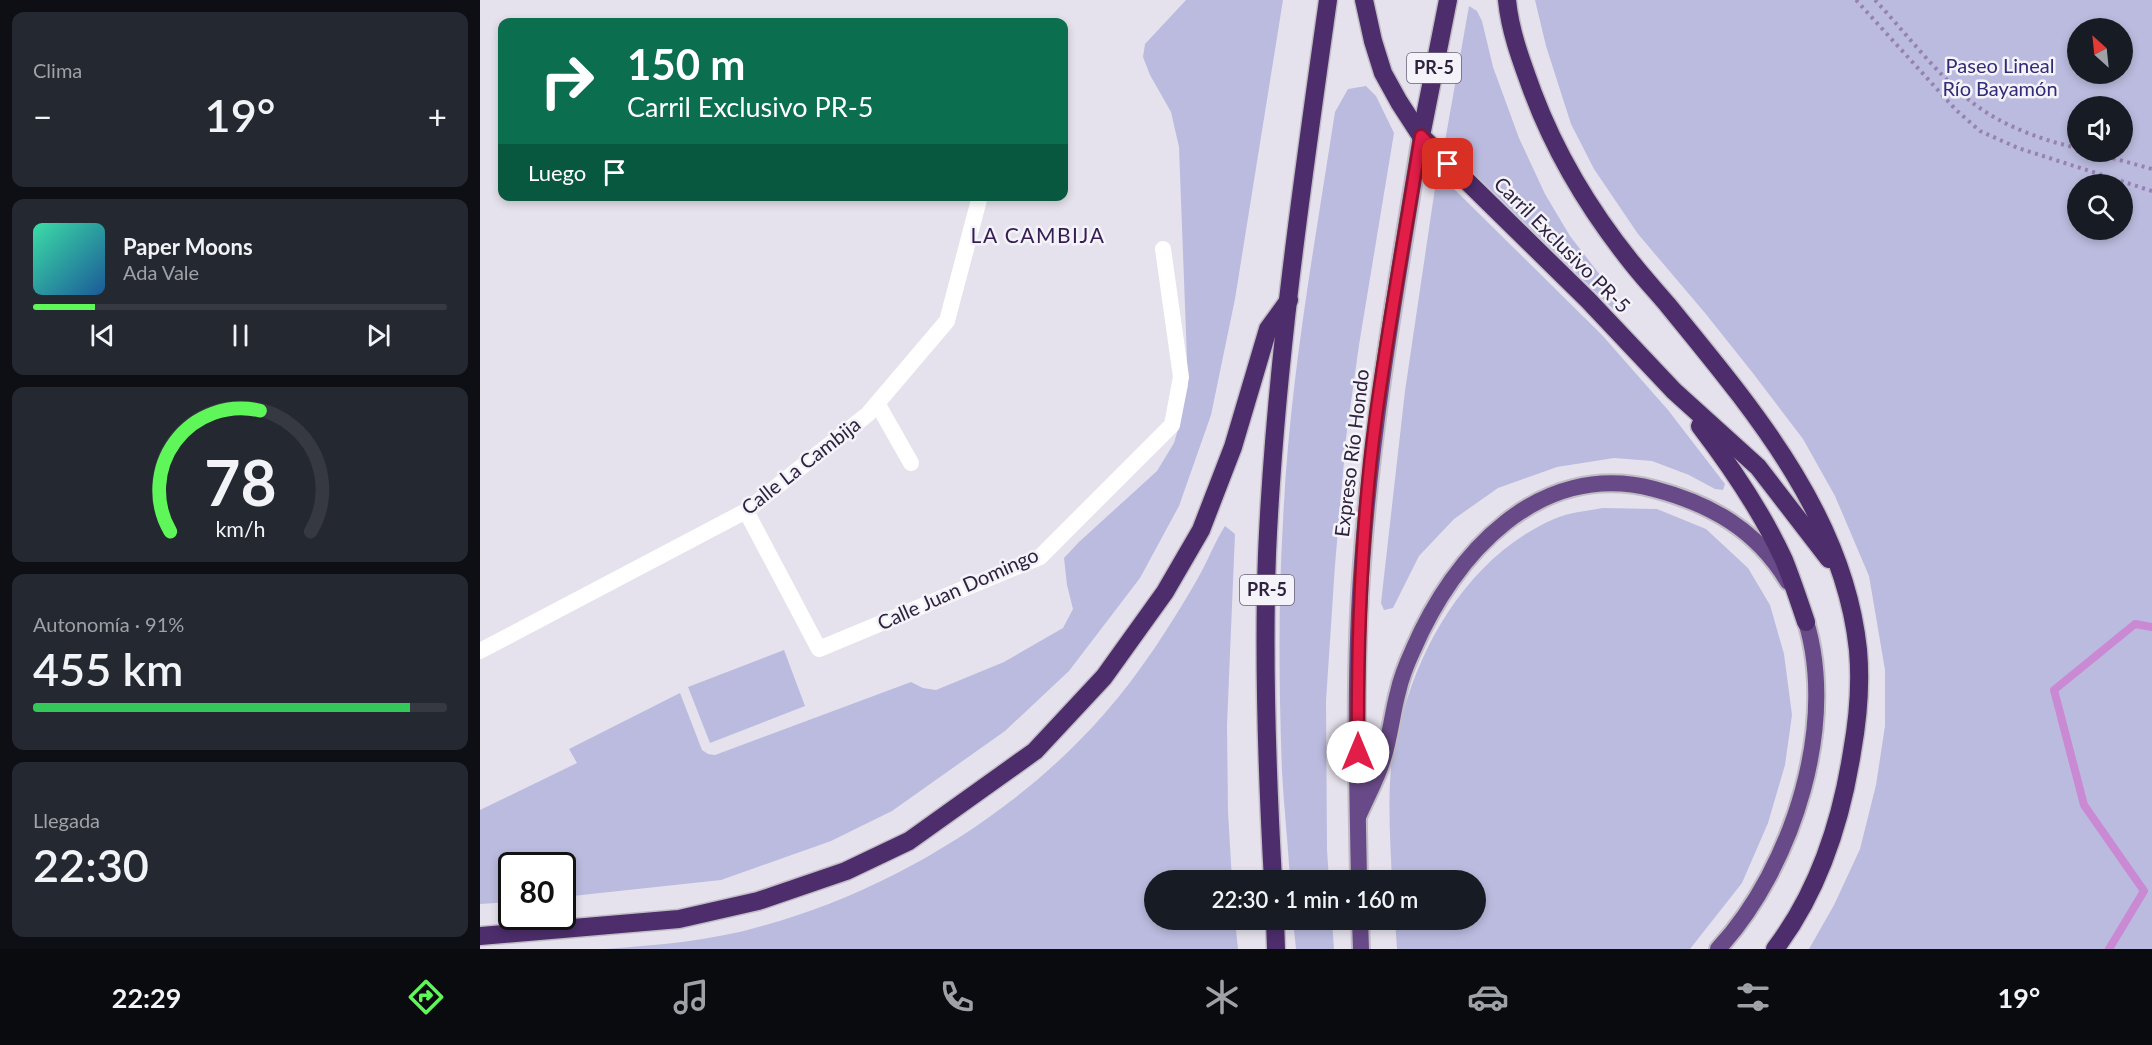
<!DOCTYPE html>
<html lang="es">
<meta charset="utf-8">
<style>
:root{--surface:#171b24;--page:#242831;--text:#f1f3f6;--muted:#9ea1a6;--line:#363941;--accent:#5ef658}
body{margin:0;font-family:Lato,sans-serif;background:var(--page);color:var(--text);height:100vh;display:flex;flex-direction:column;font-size:22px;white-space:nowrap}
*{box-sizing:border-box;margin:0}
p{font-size:20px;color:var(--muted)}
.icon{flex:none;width:33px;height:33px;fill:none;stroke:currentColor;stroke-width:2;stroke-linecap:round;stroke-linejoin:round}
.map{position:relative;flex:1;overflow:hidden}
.panel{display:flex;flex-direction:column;gap:12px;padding:12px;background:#0d0f14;width:480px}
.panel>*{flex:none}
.banner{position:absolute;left:18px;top:18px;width:570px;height:183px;border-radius:12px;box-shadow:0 3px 9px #0003;background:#0b6e4f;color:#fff;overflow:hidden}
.needle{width:39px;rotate:333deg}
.tools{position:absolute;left:1587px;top:18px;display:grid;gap:12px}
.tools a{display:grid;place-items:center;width:66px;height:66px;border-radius:50%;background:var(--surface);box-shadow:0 3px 9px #0003;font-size:30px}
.speed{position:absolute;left:18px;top:852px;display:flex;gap:12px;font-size:30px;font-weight:700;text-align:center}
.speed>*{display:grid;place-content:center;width:78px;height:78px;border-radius:50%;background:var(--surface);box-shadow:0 3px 9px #0003;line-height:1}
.speed .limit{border:3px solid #111;border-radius:9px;background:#fff;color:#111}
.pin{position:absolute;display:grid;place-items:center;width:51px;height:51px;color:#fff;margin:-26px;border-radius:12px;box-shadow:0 3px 9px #0006}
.me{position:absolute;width:66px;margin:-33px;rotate:0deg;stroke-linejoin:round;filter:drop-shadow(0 0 4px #0008)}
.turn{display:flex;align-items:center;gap:21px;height:126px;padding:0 30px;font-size:27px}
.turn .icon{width:78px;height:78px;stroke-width:2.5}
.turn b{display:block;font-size:42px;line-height:51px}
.then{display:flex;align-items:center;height:57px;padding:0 30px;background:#0003;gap:12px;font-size:22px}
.big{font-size:45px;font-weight:600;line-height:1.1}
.panel .tile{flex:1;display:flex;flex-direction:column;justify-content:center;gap:9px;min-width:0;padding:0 21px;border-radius:12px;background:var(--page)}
.panel .dial{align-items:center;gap:0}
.dial svg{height:156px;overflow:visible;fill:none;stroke:var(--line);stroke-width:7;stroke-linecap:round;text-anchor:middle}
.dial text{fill:var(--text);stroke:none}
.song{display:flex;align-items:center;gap:18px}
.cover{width:72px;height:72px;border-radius:9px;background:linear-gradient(135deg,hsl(160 70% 55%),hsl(210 70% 35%))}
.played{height:6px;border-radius:3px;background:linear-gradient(90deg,var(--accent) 15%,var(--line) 15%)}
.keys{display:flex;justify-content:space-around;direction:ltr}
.heat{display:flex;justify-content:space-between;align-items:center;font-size:33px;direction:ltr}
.charge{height:9px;border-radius:4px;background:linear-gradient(90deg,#34c759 91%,var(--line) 0)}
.trip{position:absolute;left:664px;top:870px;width:342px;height:60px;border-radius:30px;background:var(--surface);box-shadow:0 3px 9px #0003;font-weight:600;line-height:60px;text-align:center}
.tab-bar{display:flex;height:96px;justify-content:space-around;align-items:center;background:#090b0e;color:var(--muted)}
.tab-bar .icon{width:42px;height:42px}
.tab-bar .current{color:var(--accent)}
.tab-bar b{font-size:27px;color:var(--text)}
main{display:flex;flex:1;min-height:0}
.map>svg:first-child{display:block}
.green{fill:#bbbbdf;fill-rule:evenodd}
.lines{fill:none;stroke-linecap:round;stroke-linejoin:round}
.stream{stroke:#ca89d3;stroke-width:8}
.trunk-casing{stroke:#c1bdc5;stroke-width:20}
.motorway-casing{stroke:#c1bdc5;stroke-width:21}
.path{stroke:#9582b1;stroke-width:4;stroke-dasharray:3 4.5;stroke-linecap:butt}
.minor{stroke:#fff;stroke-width:16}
.trunk{stroke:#684a88;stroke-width:16}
.motorway{stroke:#4d2d6c;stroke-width:18}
.route-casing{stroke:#92132f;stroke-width:15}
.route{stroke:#e11d48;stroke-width:10}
.labels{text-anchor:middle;stroke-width:5;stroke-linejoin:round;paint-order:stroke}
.shield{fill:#f4f3f9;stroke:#6a6177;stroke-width:1.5}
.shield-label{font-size:18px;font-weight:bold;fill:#2f223f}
.park-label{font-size:20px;fill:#322b77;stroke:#f4f3f9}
.street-label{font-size:20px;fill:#2f223f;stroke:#f4f3f9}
.neighbourhood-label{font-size:21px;letter-spacing:1.5px;fill:#361d52;stroke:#f4f3f9}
</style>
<main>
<section class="panel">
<div class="tile"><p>Clima</p>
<div class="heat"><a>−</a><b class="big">19°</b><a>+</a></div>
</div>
<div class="tile">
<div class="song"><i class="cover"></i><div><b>Paper Moons</b><p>Ada Vale</p></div></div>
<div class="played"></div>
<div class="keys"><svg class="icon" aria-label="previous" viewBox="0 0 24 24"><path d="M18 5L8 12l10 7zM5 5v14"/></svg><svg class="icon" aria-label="pause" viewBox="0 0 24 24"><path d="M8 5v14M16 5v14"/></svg><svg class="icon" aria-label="next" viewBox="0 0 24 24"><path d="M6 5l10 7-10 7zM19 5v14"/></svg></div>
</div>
<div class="tile dial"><svg viewBox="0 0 100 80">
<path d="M14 69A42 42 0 1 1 86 69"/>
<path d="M14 69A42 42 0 0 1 60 7" stroke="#5ef658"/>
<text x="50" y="56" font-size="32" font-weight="700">78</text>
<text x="50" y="72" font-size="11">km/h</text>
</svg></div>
<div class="tile"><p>Autonomía · 91%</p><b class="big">455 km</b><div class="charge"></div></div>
<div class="tile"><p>Llegada</p><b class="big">22:30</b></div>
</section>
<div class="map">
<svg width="1672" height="949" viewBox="0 0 1672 949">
<rect width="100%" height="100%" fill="#e5e2ed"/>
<g class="green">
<path d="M706,0H803L755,299L731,415L699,506L660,578L589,671L525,731L412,811L351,841L241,880L83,897L82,866H32L31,902L0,904V810L97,763L89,749L200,693L222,750L228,754L235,755L431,682L443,688L456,690L524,662L583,628L593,609L587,585L584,558L599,542L677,471L694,443L701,419L708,386L699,147L691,112L670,75L663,57L665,44Z"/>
<path d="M1055,0H1672V949H1329L1354,905L1380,849L1396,785L1405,726V670L1389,576L1355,496L1323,439L1272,372L1225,313L1158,234L1114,169L1091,124L1066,46ZM1642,28V74H1598V28ZM1642,106V152H1598V106ZM1598,184H1642V230H1598Z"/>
<path d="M989,6L997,11L1002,21L1013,67L1039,138L1065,194L1090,236L1144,306L1141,310L1135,311L969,149L965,141Z"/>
<path d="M886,86L896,96L914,133L879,345L866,438L855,565L846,701L847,850L849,880H810C808,844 804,808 802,772C799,689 798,605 803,522C809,384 834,248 855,112L868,89Z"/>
<path d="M964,182L973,188L1122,335L1188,410L1245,484L1243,490L1235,489L1209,475L1172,461L1134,458L1077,467L1018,488L974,519L939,556L913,608L904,610L901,603L925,391L955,188Z"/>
<path d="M1123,508L1177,509L1226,529L1268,568L1290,605L1304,654L1312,715L1305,765L1288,823L1262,883L1210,949H917L915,920H996V880H912C910,837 907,792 913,749C915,737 919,725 923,713C945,633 996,553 1074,519C1089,512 1108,511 1123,508Z"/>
<path d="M745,526L755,534L747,725L748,812L752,880H675V920H755L758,949H125C178,945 231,941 282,926C410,891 538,813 625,713C660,673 691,625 718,578C728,561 734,543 745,526Z"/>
<path d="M304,650L325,706L230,743L208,687Z"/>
<path d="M813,920H852L854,949H816Z"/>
</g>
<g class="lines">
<path class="stream" d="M1629,949L1664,891L1604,805L1574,690L1655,624L1672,627"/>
<defs>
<g id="trunk">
<path d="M878,817C886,798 897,779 903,759C910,738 912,714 918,692C921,678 927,663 933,650C974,554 1059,459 1174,489C1231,504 1277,530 1308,582"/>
<path d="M879,880C877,775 874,669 882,563C892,420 918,278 941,136"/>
<path d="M880,920L881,949"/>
<path d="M1238,949C1313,868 1362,717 1322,610"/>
</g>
<g id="motorway">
<path d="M884,0L893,41L903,73L919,102L941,136L1108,300L1194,391L1278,467L1349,559"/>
<path d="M1027,0C1030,32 1042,63 1053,93C1076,154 1111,212 1152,263C1163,277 1175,290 1187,304C1270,406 1364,514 1378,650C1381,684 1378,719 1372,752C1361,822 1339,891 1295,949"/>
<path d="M941,136L968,0"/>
<path d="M1220,426C1252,468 1282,512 1304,560C1312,580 1319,601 1326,622"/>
<path d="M793,880C787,772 783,663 787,554C795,369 822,184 848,0"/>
<path d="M795,920L796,949"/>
<path d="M0,936L199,919L278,901L366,871L429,841L555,751L624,677L685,592L721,530L753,447L788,329L809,300"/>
</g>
</defs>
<use href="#trunk" class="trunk-casing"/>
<use href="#motorway" class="motorway-casing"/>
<g class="path">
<path d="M1376,0L1476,110L1500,131L1538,148L1672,191"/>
<path d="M1395,0C1426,33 1458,76 1493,103C1521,125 1563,141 1598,148"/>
<path d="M1611,152L1672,169"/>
</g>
<g class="minor">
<path d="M397,403L431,463"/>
<path d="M266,511L339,649L560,557L692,425L701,377L683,249"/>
<path d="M0,651L266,511L388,414L467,321L500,196"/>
</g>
<use href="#trunk" class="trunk"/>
<use href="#motorway" class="motorway"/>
</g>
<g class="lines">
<defs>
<path id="route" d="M878,752C877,640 881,527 896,416C909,322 926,229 941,136L968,164"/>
</defs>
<use href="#route" class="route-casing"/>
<use href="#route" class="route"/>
</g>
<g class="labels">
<g class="shield">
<rect x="927" y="53" width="54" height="30" rx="4.5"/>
<rect x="760" y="575" width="54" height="30" rx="4.5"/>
</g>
<g class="shield-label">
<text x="954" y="74">PR-5</text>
<text x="787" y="596">PR-5</text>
</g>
<g class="park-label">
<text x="1520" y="73">Paseo Lineal<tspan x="1520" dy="23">Río Bayamón</tspan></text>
</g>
<g class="street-label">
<text transform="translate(1082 245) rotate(45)" y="7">Carril Exclusivo PR-5</text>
<text transform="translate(872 453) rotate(-83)" y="7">Expreso Río Hondo</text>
<text transform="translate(321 466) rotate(-38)" y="7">Calle La Cambija</text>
<text transform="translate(478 589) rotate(-24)" y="7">Calle Juan Domingo</text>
</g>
<g class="neighbourhood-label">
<text x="558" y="243">LA CAMBIJA</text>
</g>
</g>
</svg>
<div class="tools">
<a><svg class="needle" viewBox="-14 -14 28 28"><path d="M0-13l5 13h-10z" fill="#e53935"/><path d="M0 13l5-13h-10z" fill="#9ea1a6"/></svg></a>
<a><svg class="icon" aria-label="sound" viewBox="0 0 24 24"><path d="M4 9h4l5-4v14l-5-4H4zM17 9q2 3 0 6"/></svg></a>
<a><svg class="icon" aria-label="search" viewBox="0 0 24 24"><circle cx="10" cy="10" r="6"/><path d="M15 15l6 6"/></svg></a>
</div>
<div class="speed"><div class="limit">80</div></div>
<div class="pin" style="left:968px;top:164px;background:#d93025"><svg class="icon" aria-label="arrive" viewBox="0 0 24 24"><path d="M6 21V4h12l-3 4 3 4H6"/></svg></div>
<svg class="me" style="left:878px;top:752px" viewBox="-20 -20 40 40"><circle r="19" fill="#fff"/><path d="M0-13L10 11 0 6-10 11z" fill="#e11d48"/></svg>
<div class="trip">22:30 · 1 min · 160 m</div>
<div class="banner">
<div class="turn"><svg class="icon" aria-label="right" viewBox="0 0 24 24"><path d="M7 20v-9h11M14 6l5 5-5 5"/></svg><div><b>150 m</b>Carril Exclusivo PR-5</div></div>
<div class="then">Luego<svg class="icon" aria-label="arrive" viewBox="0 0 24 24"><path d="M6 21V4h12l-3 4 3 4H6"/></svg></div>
</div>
</div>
</main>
<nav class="tab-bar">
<b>22:29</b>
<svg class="icon current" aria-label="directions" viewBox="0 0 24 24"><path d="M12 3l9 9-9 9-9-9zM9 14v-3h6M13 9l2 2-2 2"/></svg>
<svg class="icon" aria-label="music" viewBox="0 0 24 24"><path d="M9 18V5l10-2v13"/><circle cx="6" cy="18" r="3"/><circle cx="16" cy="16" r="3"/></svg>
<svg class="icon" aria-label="phone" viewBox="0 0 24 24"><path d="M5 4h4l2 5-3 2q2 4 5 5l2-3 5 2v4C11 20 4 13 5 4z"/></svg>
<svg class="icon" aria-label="climate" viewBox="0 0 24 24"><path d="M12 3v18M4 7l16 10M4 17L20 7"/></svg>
<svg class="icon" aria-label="car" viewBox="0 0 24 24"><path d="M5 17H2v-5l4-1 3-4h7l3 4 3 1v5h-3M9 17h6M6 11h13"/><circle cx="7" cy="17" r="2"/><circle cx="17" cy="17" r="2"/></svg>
<svg class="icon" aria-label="filters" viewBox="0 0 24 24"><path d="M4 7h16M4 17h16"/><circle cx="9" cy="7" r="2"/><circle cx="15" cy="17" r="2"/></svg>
<b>19°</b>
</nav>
